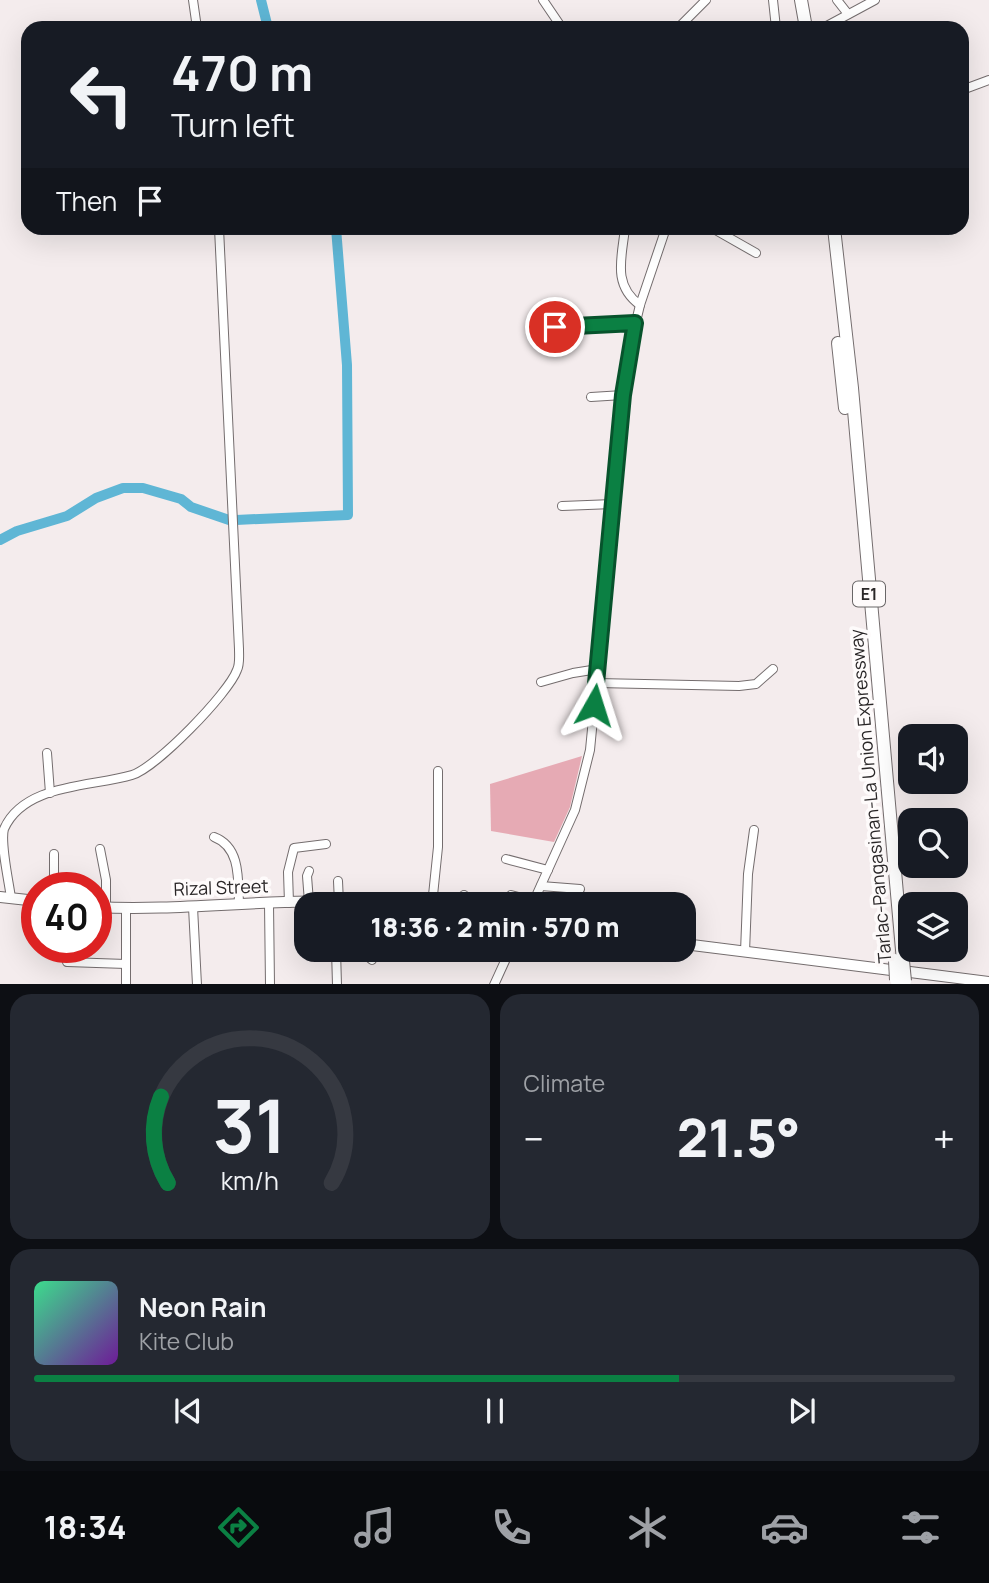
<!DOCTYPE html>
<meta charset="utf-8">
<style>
:root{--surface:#171b24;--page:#242831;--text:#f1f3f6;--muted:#9ea1a6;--line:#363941;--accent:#0b8043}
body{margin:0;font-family:Manrope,sans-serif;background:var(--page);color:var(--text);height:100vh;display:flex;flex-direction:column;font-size:26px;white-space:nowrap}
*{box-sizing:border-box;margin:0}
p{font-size:23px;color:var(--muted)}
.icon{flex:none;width:38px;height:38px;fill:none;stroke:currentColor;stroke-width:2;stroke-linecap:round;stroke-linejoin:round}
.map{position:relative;height:984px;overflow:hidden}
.details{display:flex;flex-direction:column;gap:10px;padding:10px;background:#0d0f14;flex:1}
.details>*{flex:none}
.banner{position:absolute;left:21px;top:21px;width:948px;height:214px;border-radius:21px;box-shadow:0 7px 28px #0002;background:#171b24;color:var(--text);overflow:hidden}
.fabs{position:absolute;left:898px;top:724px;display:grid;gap:14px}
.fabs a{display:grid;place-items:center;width:70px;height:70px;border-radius:14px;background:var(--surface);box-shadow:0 7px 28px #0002;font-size:35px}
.speed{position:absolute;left:21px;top:872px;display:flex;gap:14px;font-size:35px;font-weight:700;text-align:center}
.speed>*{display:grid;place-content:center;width:91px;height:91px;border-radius:50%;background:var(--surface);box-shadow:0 7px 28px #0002;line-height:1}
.speed .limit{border:10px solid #d22;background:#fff;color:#111}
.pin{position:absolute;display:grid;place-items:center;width:60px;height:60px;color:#fff;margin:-30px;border:4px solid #fff;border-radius:50%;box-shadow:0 2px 7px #0007}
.me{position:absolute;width:77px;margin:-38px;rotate:6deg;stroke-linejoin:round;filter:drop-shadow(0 0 5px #0008)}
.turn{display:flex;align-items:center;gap:24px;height:147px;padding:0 35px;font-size:32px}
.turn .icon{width:91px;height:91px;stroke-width:2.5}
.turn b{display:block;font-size:49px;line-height:60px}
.then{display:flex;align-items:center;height:66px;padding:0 35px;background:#0003;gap:14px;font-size:26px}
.big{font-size:52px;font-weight:800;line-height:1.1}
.details .tile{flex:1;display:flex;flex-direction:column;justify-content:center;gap:10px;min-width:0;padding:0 24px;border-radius:21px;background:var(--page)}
.details .dial{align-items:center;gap:0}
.dial svg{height:182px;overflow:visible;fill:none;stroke:var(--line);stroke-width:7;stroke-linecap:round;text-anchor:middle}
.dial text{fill:var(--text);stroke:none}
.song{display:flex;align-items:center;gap:21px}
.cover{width:84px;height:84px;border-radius:10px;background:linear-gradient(135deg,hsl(150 70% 55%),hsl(280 70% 35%))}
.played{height:7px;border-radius:4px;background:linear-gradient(90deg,var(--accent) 70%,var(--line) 70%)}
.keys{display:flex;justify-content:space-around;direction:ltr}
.heat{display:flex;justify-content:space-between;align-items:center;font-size:38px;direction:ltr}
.details .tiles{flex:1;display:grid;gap:10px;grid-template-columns:1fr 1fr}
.tile:last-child{grid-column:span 2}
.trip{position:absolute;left:294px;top:892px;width:402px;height:70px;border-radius:21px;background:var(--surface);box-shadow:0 7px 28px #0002;font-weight:800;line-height:70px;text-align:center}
.dock{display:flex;height:112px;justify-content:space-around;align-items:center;background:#090b0e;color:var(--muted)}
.dock .icon{width:49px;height:49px}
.dock .current{color:var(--accent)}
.dock b{font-size:32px;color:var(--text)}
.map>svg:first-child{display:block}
.green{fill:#e6aab4}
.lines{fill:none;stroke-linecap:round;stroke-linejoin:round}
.river{stroke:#5fb6d5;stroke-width:10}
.minor-casing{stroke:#746d6e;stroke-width:10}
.major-casing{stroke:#746d6e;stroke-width:12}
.highway-casing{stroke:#746d6e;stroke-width:14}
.minor{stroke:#fff;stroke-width:8}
.major{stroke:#fff;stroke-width:10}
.highway{stroke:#fff;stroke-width:12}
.highway-bridge-casing{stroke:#746d6e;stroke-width:14;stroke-linecap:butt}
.highway-bridge{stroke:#fff;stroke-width:12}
.route-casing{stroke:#07532c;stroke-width:18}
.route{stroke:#0b8043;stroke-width:12}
.labels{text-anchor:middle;stroke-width:7;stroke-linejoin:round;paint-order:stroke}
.shield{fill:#fefbfb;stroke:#696667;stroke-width:2}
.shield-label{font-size:16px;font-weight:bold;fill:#292627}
.street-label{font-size:18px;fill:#292627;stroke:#fefbfb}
</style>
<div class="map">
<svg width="989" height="985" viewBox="0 0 989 985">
<rect width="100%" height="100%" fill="#f4eced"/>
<path class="green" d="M582,756L570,807L554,842L491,831L490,784Z"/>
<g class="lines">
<g class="river">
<path d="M261,0L268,28"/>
<path d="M236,520L348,515L347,365L336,228"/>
<path d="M0,540L17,531L67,516L96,498L123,488H143L181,499L191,507L229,520"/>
</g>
<defs>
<g id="minor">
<path d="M193,0L197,28"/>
<path d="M543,0L562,28"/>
<path d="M773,0L776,28"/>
<path d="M837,0L848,14"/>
<path d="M678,28L706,0"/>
<path d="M823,28L875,0"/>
<path d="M962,90L989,80"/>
<path d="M625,228C622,257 612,285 640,305"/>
<path d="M712,228L756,253"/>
<path d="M555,327L635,323"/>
<path d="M591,397L623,395"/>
<path d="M562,506L613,504"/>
<path d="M541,682L573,673L598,669"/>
<path d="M597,683L739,686L756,684L773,669"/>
<path d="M47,753L50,793"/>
<path d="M214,837C241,847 238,880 239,905"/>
<path d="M100,849L106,880V908"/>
<path d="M54,854V887"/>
<path d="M506,859L548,870"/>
<path d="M309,871L307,876L309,902"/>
<path d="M338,881L339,903"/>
<path d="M541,886L580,889"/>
<path d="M511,895L534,901"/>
<path d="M11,898C9,882 0,843 4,829C24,783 93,787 132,775C156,768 229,693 237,670C240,664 239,656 239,649L219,228"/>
<path d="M289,903L288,872L294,848L326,844"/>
<path d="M269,904L270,985"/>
<path d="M432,905L438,847V771"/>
<path d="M464,905V895"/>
<path d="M532,905L575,810L590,750L628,355L640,305L666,228"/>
<path d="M193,907L197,985"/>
<path d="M336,950L337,985"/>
<path d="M456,951V950"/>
<path d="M336,952C348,952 363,951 372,960"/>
<path d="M745,952L748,874L754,830"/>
<path d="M67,962L126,964"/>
<path d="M126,985V909"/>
<path d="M494,985L510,950"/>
</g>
<g id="major">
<path d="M0,897L37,901"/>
<path d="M96,907C194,912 292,894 390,905"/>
<path d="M684,944L891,970"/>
<path d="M910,972L989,982"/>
</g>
<g id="highway">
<path d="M801,0L806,28"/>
<path d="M834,228L852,388L903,961"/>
<path d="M838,343L845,408"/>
</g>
</defs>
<use href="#minor" class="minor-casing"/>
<use href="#major" class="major-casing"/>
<use href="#highway" class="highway-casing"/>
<use href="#minor" class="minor"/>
<use href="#major" class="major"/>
<use href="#highway" class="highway"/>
<defs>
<g id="highway-bridge">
<path d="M895,960L896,980"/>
<path d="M903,961L905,981"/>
</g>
</defs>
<use href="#highway-bridge" class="highway-bridge-casing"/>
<use href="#highway-bridge" class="highway-bridge"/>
</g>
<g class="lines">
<defs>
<path id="route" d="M555,327L635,323L623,395L594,705"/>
</defs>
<use href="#route" class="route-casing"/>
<use href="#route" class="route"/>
</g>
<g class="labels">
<rect class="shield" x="853" y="581.5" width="32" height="25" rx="5"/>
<g class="shield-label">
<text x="869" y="600">E1</text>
</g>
<g class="street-label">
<text transform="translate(871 796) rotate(-95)" y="6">Tarlac-Pangasinan-La Union Expressway</text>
<text transform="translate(221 888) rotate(-2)" y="6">Rizal Street</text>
</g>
</g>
</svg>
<div class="fabs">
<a><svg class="icon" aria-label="sound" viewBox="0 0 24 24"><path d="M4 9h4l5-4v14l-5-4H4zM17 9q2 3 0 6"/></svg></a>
<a><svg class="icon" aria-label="search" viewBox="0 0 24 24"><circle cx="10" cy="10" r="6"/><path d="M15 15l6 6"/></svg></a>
<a><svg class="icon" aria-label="layers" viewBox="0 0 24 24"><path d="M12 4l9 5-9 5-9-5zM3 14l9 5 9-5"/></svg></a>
</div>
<div class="speed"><div class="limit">40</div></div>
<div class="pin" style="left:555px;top:327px;background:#d93025"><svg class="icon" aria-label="arrive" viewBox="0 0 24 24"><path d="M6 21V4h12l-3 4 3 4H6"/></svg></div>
<svg class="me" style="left:594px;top:705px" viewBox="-20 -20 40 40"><path d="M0-17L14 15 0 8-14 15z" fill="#0b8043" stroke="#fff" stroke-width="4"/></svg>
<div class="trip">18:36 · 2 min · 570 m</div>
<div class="banner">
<div class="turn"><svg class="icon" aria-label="left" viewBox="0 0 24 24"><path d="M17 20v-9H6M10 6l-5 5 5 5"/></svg><div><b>470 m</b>Turn left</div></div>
<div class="then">Then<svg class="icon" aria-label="arrive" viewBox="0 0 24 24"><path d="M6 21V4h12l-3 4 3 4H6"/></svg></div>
</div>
</div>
<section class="details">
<div class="tiles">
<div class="tile dial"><svg viewBox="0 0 100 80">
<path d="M14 69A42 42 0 1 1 86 69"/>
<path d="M14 69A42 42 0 0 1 11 31" stroke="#0b8043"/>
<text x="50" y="56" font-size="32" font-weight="700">31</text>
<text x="50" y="72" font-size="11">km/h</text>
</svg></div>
<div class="tile"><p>Climate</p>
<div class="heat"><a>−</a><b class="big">21.5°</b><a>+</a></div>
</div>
<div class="tile">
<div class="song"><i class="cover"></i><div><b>Neon Rain</b><p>Kite Club</p></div></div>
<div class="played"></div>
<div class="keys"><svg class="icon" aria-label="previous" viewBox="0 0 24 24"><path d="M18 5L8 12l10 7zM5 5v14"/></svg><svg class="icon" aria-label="pause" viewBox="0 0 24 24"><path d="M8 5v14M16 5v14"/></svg><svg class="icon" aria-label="next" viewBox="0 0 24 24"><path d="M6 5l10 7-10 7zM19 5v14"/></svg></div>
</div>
</div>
</section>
<nav class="dock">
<b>18:34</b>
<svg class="icon current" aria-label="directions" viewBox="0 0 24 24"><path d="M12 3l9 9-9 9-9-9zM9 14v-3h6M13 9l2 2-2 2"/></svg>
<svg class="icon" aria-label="music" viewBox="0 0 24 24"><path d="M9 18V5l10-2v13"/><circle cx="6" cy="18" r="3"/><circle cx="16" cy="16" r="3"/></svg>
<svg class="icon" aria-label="phone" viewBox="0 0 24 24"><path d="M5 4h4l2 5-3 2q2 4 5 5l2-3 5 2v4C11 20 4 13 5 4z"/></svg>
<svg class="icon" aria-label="climate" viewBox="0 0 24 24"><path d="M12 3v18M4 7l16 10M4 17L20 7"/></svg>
<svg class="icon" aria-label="car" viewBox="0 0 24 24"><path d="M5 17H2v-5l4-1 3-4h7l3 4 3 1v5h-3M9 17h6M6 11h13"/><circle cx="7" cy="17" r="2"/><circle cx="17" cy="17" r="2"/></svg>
<svg class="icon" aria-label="filters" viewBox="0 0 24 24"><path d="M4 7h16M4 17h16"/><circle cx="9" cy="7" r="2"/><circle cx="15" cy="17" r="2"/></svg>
</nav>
